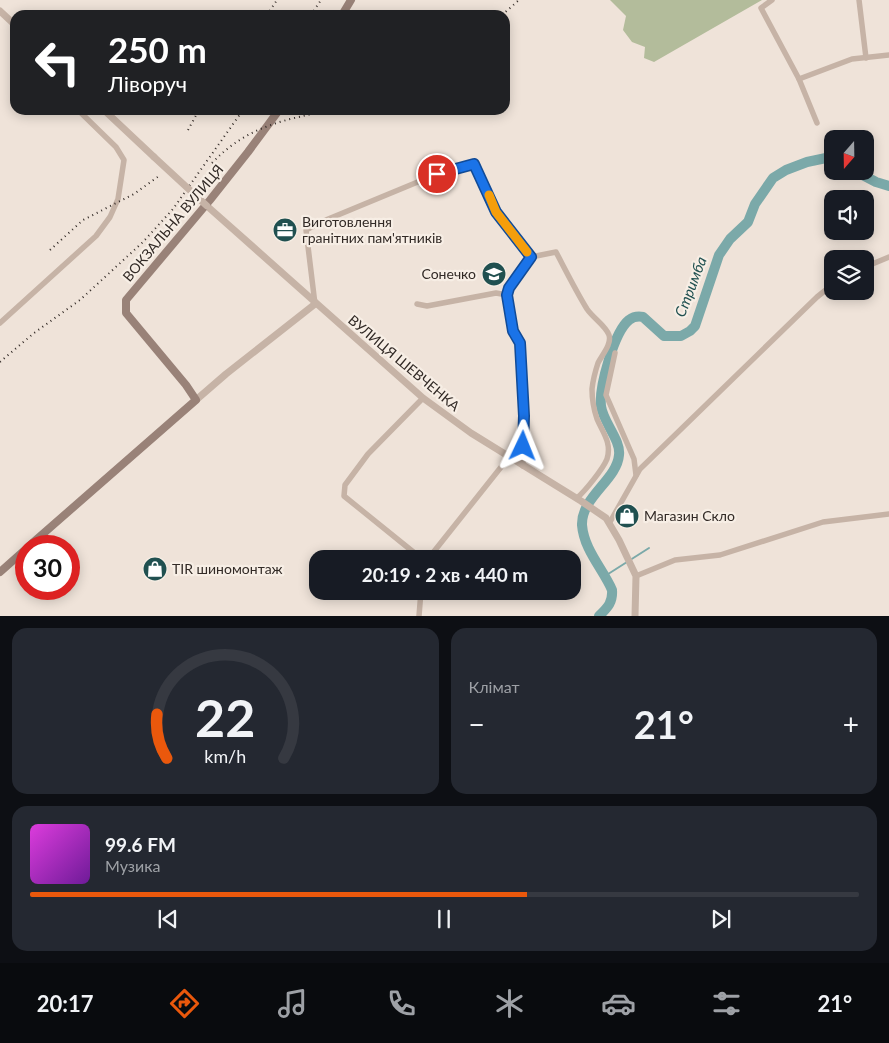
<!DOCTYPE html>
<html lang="uk">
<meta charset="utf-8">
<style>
:root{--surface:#171b24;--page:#242831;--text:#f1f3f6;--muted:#9ea1a6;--line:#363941;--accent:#ea580c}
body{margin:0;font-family:Lato,sans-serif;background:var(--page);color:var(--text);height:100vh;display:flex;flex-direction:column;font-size:19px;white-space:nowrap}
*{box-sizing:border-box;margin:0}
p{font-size:16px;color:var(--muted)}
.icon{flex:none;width:28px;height:28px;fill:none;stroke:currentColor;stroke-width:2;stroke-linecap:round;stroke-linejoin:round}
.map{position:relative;height:616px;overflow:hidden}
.drawer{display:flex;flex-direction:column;gap:12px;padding:12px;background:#0d0f14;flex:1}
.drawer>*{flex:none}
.hud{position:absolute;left:10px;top:10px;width:500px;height:105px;border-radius:15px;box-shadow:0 2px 12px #0003;background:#202124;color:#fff;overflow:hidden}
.needle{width:32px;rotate:200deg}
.buttons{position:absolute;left:824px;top:130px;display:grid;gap:10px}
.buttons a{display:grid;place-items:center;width:50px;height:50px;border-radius:10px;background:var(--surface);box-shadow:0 2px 12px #0003;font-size:25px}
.speed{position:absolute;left:15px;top:535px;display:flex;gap:10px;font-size:25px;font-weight:700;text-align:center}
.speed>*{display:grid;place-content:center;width:65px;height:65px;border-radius:50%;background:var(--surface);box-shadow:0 2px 12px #0003;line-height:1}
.speed .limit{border:8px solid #d22;background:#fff;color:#111}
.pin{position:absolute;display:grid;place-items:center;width:42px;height:42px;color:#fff;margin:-21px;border:2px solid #fff;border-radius:50%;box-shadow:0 1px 5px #0007}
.me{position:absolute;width:55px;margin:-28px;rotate:2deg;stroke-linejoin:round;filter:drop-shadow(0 0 4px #0008)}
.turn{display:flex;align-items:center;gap:18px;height:105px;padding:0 15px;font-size:22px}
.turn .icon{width:65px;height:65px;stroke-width:2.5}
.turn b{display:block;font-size:35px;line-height:42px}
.big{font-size:38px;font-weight:700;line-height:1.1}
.drawer .card{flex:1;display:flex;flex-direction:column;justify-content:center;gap:8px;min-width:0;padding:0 18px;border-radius:15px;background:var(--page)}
.drawer .dial{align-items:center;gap:0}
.dial svg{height:130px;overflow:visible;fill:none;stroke:var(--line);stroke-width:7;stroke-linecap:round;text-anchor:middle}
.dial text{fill:var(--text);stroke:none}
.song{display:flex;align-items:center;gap:15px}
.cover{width:60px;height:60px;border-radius:8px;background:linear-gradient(135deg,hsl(300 70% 55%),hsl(280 70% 35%))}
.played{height:5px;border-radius:2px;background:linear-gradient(90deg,var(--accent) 60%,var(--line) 60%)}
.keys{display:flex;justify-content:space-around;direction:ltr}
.heat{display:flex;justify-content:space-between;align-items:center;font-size:28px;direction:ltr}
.drawer .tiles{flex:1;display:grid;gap:12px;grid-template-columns:1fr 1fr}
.card:last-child{grid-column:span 2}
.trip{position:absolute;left:309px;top:550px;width:272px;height:50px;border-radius:15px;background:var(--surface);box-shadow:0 2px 12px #0003;font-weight:700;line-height:50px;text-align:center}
.tabs{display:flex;height:80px;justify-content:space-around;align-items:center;background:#090b0e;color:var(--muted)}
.tabs .icon{width:35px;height:35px}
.tabs .active{color:var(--accent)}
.tabs b{font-size:22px;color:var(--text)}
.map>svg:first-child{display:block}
.green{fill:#b3bc9b}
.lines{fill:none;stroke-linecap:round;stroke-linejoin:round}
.stream{stroke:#7ba9a9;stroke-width:2}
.river{stroke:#7ba9a9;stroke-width:10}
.minor{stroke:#c6b3a6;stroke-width:5.5}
.tertiary{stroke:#c6b3a6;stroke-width:7}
.secondary{stroke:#998278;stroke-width:8}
.rail{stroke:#322a26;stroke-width:2;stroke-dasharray:1 4;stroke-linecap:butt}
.tertiary-bridge{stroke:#c6b3a6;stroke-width:7}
.route-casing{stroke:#114b97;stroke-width:12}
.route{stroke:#1a73e8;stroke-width:9}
.slow{stroke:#f59e0b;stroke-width:9}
.labels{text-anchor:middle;stroke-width:4.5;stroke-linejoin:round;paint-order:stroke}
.poi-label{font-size:14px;fill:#322a26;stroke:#f7eee5;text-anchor:start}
.street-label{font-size:14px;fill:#322a26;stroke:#f7eee5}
.water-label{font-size:15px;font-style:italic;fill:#205050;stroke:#f7eee5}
</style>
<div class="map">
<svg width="889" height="616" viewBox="0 0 889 616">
<rect width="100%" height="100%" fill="#efe3d9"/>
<path class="green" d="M610,0H762L654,62L644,58L645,47L632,42L623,30L626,16Z"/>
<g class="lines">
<path class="stream" d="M605,576L649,548"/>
<g class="river">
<path d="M855,171L876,182L889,186"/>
<path d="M599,616C607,608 613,603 612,590C603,569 584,550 582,525C581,497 617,480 619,455C621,440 603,422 601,406C599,387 614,332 629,320C633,317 638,316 643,317L664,336H681L690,331L695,326L719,255L730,239L748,222L755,204L773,178L786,170L807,162L826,158L832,160"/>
</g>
<g class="minor">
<path d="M772,0L761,8L799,79L817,123"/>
<path d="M859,0L866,58"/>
<path d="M799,79L852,59L889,55"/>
<path d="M865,267L889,257"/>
<path d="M315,304L306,230L321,222L437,174L474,164L496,212L531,257"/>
<path d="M417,304L427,306L496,293L507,295"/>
<path d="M0,323L96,236L110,217L118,199L124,160L116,147L78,110"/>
<path d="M615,353L606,395L634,459L636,475"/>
<path d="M523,466L524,416L520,343L513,331L507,295L509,288L531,257L556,252C566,271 576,291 587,309C593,318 606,326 609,335C612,344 602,355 598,363C595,372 593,380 592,389C592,399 594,410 597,419C603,433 612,443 607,459C603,469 585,491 577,498"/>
<path d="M610,522L640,469L817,297L832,285"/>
<path d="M422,559L344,496L345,485L368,454L423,398"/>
<path d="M428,559L509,457"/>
<path d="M636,576L675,560L720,555L823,522L889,514"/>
<path d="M419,616L421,591"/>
</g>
<g class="tertiary">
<path d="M0,11L15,25"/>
<path d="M104,110L154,157"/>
<path d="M207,206L423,398L471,433L581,501L606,518L619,540L636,576L635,616"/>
<path d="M196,400L226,374L315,304"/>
</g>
<g class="secondary">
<path d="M342,15L351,0"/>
<path d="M29,546L196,400L186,385L126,313V300L210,200L248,152L279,110"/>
<path d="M0,572L26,549"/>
</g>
<g class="rail">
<path d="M267,15L277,0"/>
<path d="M311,15L321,0"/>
<path d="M502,15L519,0"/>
<path d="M188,130L199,110"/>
<path d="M212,163C247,126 286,119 333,110"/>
<path d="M50,250L83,220L134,194L159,176"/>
<path d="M0,362L34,333L80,300L143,242L173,209L243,110"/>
</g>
<path class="tertiary-bridge" d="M154,157L207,206"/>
</g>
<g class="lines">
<defs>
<path id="route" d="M437,174L474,164L496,212L531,257L509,288L507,295L513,331L520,343L524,416L523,446"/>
</defs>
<use href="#route" class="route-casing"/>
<use href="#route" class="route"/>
<path class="slow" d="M489,195L496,212L527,252"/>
</g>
<defs>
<symbol id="office-disc" viewBox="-11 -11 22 22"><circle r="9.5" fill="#205050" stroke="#f7eee5"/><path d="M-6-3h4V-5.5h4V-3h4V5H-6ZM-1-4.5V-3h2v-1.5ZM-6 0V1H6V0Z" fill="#fff"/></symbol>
<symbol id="school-disc" viewBox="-11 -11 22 22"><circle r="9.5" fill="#205050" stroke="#f7eee5"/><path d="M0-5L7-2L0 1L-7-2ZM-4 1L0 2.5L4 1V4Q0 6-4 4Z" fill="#fff"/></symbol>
<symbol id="shop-disc" viewBox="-11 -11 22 22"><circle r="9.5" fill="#205050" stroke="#f7eee5"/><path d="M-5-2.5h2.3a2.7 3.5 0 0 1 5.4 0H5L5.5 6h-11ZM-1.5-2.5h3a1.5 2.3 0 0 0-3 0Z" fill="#fff"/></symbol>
</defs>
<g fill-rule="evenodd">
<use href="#office-disc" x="271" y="216" width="28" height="28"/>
<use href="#school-disc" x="480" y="260" width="28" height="28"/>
<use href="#shop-disc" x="613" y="502" width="28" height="28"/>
<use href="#shop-disc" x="141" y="555" width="28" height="28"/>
</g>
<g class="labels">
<g class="poi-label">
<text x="302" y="227">Виготовлення<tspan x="302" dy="16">гранітних пам'ятників</tspan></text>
<text x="476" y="279" text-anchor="end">Сонечко</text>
<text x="644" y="521">Магазин Скло</text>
<text x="172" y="574">TIR шиномонтаж</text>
</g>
<g class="street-label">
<text transform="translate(173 223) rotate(-50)" y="5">ВОКЗАЛЬНА ВУЛИЦЯ</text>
<text transform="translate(404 363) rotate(40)" y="5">ВУЛИЦЯ ШЕВЧЕНКА</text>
</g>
<g class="water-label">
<text transform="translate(691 287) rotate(-69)" y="5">Стримба</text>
</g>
</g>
</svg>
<div class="buttons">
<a><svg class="needle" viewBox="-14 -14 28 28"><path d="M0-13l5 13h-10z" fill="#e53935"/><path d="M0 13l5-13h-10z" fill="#9ea1a6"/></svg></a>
<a><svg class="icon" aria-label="sound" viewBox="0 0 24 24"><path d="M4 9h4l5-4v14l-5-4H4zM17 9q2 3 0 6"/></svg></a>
<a><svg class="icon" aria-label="layers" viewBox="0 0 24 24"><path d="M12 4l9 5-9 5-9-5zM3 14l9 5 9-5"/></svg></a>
</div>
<div class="speed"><div class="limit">30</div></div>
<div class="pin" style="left:437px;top:174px;background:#d93025"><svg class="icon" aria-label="arrive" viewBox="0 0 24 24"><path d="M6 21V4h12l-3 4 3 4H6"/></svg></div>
<svg class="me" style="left:523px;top:446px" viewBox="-20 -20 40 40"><path d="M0-17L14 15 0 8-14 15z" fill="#1a73e8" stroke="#fff" stroke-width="4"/></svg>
<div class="trip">20:19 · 2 хв · 440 m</div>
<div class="hud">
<div class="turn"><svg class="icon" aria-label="left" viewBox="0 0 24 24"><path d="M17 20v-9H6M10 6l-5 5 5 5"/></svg><div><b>250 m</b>Ліворуч</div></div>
</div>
</div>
<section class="drawer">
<div class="tiles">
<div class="card dial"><svg viewBox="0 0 100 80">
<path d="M14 69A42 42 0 1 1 86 69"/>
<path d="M14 69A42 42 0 0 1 8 42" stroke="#ea580c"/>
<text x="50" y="56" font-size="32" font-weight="700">22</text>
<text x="50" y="72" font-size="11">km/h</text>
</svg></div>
<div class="card"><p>Клімат</p>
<div class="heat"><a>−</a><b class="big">21°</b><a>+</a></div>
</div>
<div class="card">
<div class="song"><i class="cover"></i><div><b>99.6 FM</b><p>Музика</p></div></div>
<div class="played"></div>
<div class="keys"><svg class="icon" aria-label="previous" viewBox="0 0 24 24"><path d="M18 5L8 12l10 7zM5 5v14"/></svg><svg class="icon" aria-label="pause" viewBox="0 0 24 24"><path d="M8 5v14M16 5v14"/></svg><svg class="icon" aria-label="next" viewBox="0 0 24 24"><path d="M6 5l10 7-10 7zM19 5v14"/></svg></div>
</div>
</div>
</section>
<nav class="tabs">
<b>20:17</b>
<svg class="icon active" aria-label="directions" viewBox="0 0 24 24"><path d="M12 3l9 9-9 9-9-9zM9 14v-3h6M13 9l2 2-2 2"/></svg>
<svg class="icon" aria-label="music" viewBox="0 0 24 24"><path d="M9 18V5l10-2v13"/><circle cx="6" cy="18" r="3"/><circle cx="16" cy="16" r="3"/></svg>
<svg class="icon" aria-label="phone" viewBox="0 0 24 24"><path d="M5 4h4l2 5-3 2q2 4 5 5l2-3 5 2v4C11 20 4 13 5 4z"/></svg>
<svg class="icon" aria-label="climate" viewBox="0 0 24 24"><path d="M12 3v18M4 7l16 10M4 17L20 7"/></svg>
<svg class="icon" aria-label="car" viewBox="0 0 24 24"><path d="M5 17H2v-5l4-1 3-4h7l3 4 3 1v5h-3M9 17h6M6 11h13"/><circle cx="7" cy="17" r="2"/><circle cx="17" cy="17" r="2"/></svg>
<svg class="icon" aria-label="filters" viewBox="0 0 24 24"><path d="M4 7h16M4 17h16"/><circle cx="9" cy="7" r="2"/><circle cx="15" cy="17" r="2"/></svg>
<b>21°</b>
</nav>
